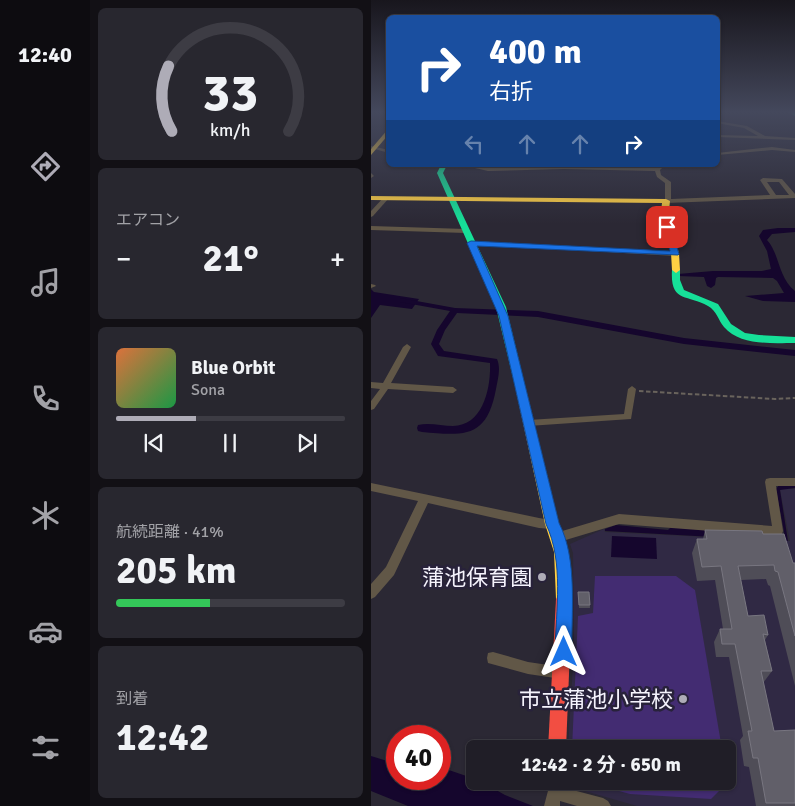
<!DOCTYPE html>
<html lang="ja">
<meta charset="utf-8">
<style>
:root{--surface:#201e27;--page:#28272f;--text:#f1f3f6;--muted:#a2a2a7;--line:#3d3c44;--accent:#aeacb7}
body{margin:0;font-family:Signika,"Noto Sans JP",sans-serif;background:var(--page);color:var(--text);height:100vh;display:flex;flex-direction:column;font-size:19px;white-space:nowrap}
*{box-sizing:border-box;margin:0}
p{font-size:16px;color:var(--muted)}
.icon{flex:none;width:28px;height:28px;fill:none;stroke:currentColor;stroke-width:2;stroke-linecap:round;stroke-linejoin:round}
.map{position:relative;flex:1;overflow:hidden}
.panel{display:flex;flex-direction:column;gap:8px;padding:8px;background:#121015;width:281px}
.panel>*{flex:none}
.top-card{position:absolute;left:15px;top:15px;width:334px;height:152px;border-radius:8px;box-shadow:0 1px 4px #0004,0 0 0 1px var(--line);background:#1a4fa0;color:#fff;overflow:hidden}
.speed{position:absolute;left:15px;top:725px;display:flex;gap:10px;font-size:25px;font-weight:700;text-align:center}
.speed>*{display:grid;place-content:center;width:65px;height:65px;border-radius:50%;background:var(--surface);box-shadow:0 1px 4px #0004,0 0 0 1px var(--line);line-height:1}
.speed .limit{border:8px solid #d22;background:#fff;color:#111}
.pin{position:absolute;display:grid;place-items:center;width:42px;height:42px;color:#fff;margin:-21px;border-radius:10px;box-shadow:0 2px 8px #0006}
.me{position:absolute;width:55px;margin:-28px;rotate:0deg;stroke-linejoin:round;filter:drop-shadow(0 0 4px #0008)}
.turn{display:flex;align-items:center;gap:18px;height:105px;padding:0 20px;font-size:22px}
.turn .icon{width:65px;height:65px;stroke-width:2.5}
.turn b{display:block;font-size:35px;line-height:42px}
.lanes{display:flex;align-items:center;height:48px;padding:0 20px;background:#0003;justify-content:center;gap:25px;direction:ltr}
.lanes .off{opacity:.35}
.big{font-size:38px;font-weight:700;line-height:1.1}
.panel .widget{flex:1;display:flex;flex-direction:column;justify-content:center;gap:8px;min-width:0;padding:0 18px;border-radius:8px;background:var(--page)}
.panel .dial{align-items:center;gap:0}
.dial svg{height:130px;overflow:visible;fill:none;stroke:var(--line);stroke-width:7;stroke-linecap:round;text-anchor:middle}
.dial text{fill:var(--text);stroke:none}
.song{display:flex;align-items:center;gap:15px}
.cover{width:60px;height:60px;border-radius:8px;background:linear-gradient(135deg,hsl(20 70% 55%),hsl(140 70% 35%))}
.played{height:5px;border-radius:2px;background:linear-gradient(90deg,var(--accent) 35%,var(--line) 35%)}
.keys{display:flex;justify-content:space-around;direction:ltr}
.heat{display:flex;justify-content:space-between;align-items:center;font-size:28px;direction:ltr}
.charge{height:8px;border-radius:4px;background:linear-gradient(90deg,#34c759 41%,var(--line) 0)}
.trip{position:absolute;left:95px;top:740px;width:270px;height:50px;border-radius:8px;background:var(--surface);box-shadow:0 1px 4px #0004,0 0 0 1px var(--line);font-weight:700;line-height:50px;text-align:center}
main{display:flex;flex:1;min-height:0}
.tabs{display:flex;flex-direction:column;width:90px;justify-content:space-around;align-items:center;background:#0d0c10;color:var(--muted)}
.tabs .icon{width:35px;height:35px}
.tabs .active{color:var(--accent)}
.tabs b{font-size:22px;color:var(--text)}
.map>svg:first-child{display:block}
.built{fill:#302944}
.green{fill:#432c72}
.water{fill:#15062d}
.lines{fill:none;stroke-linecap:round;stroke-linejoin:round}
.canal{fill:#15062d;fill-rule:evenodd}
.path{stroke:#69635c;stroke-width:2;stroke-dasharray:4.5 2.5;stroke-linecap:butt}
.street{fill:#615747;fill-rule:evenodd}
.fast{fill:#16e098;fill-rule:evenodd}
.slow{fill:#ffcf43;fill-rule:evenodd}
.jam{fill:#f24e42;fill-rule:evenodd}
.wall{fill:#4f4d57}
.building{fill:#615f69;stroke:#787680}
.route{fill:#1a73e8;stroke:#114b97}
.poi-dot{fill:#aeacb7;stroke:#28223a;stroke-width:2}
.labels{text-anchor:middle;stroke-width:5;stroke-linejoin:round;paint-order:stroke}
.near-poi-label{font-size:22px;fill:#f5f3fd;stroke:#28223a;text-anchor:end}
</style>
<main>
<nav class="tabs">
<b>12:40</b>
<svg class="icon active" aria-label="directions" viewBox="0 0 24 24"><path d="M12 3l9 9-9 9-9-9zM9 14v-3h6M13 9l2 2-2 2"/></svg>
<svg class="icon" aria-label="music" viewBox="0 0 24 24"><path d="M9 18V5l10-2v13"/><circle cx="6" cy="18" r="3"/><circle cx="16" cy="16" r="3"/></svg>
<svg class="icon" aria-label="phone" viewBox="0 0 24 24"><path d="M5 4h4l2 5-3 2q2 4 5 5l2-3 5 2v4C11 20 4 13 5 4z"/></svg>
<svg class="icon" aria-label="climate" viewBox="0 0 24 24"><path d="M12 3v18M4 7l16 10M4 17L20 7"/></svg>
<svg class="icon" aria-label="car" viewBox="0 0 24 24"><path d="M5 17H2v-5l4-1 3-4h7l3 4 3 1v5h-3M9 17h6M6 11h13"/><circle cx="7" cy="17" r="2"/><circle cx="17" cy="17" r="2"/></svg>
<svg class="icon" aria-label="filters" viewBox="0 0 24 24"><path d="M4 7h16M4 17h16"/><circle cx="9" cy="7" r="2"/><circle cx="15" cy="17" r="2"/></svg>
</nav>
<section class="panel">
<div class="widget dial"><svg viewBox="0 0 100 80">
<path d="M14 69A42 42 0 1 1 86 69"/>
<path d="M14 69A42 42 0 0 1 12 29" stroke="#aeacb7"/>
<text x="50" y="56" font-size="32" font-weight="700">33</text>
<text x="50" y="72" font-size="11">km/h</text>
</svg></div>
<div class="widget"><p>エアコン</p>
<div class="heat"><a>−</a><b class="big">21°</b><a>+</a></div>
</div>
<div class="widget">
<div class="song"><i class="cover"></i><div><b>Blue Orbit</b><p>Sona</p></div></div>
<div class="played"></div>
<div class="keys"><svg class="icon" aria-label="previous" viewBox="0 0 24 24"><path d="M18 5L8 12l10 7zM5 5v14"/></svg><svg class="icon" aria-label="pause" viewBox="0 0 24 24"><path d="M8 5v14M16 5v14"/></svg><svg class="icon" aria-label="next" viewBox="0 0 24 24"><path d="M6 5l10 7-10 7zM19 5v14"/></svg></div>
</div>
<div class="widget"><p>航続距離 · 41%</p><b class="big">205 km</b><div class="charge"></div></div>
<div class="widget"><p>到着</p><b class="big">12:42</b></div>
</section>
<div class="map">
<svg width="424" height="806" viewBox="0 0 424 806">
<rect width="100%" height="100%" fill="#2b2834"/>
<path class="built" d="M412,489H424V806H266L207,789L200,781H356V749H197L203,648L202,553L199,544L233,529L234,532L419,541L409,490Z"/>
<g class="green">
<path d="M224,576H305L324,590L351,749H201L207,616L222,613Z"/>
<path d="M212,781H356V783L340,799L259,794Z"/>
</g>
<g class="water">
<path d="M407,228H424V232L401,234L396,240C409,254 407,278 424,291V302L392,301L374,296L413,293L406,281L402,278L347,277L345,278L344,285L340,288L336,286L333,277L307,276V274L342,271H391L400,269L396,251L388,236L392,230Z"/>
<path d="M0,289L3,292L48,299L41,309L9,305L0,318Z"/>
<path d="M408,485L424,486V488L409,490L417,541L234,531V529L245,525L297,530L300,527L414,537L405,489Z"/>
<path d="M241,536L285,538L286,559L240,557Z"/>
<path d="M0,756L26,764V779H69V769L72,768L104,779V781H109L134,795L162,806H37L0,791Z"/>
</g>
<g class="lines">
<path class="canal" d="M29,298L84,308L167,311L313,338L424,350V356L313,344L167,317L86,313L74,330L68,344L73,351L126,359C130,368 127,379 125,389C116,438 94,436 51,432L47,431L46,428L47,425C58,422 71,426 82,426C112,426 120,388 119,363L67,356L60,344L66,330L79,311L29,302Z"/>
<path class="path" d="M268,391L404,399L424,398"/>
<g class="street">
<path d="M346,121L376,126L394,136L424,138V140L346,137V135L387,136L373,128L346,123Z"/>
<path d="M0,146L18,150V153L0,148Z"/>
<path d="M401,147L424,150V152L401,150L346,155V153Z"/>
<path d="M91,165L117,167L193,165L285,168L288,165H314L311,167H292L289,170L290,175L300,182V199L399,195L389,180L392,178L411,179L424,194V198L295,203L292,201L294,200V183L286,177L284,171L193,169L117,171ZM396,182H408L418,195H405Z"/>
<path d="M0,173L3,176L0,178Z"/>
<path d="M13,197L18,198L2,216L0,217V211Z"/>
<path d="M0,226L95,229L98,231L95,233L0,230Z"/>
<path d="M101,241L304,252L307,254L304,256L99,244L98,243Z"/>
<path d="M0,284L4,285L5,286L0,288Z"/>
<path d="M36,344L40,347L20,383L82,387L86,390L82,393L17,389L3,409L0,410V401L9,389L0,388V382L12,383L32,347Z"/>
<path d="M261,386L265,389L260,419L157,426L154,425L152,423L154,421L157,420L253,414L257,389Z"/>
<path d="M399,478H424V486H405L412,531L411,534L407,536L248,524L188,542L184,540L183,537L184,534L188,532L248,514L401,526L394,482L395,479Z"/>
<path d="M0,483L168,518L185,521L186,524L185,527L181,529L168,528L57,503L23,575L4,597L0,599V584L15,567L47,501L0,491Z"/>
<path d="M122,652L157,662L191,667L196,668L197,673L196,678L191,679L157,674L117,663L116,658L117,653Z"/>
<path d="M183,785L232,798L237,801L240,806H206L189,801V806H173L178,787Z"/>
</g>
<g class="fast">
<path d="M416,111L424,112V116Z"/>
<path d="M70,165H76L72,173L135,307L154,386L153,389L149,390L144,386L125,307L66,173Z"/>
<path d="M305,267L309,270V280L313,290L347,304L360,324L374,333L388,335L424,337V343C402,343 369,346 353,327C347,320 346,311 337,306C316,294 299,303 301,270Z"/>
</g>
<g class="slow">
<path d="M18,128V134L0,155V149Z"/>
<path d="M0,196L295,199L299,201L297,220L308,253L309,270L305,273L301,270L300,253L289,220L291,203L0,200Z"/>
<path d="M149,382L154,386L188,524L197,552L201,599L198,604L193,606L188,604L185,599L183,552L174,524L144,386Z"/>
</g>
<path class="jam" d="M193,592L198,594L201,599L195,749H177L185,599L188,594Z"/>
</g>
<g class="wall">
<path d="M334,530L392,534L422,563H424V686L399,586L397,585L395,579L370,580L377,616L397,635L394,640L401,671L392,683L403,731L424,730V806H385L378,767L373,766L369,740L372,736L358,657H345L343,642L349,629H352L344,580L326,581L321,553L326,539H332Z"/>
<path d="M207,592H218L219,608H208Z"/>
</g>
<g class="building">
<path d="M334,530L391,531L392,534H413L422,563H424V636L407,572L404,571L403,565L367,566L377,616L393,615L397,635L392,634L401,671H390L403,731L424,730V803H395L387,758H382L377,731H381L364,644H351L349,629H361L350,566L331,567L326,539H336Z"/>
<path d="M207,592H218L219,605H208Z"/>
</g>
<linearGradient id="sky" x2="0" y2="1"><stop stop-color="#18161d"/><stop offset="0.5" stop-color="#44485c"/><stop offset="1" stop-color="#44485c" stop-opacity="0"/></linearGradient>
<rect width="424" height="224" fill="url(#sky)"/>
<path class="route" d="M296,224L300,227L308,254L307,255L106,246L137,316L188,523C207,560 200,611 201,652L198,658L193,660L187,658L184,652C185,610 193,562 175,524L128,316L96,243L100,241L299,251L293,227Z"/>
<g class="poi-dot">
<circle cx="171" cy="577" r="5"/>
<circle cx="312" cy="699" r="5"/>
</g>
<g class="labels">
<g class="near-poi-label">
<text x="161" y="585">蒲池保育園</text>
<text x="302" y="707">市立蒲池小学校</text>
</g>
</g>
</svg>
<div class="speed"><div class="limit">40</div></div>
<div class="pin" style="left:296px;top:227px;background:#d93025"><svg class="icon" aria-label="arrive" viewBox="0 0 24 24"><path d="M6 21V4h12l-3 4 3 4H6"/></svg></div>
<svg class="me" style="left:193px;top:652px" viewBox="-20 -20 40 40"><path d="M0-17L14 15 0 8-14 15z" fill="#1a73e8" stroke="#fff" stroke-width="4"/></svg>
<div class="trip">12:42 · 2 分 · 650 m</div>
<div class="top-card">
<div class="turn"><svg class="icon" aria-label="right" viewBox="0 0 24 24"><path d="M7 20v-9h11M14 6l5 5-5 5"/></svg><div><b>400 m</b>右折</div></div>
<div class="lanes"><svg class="icon off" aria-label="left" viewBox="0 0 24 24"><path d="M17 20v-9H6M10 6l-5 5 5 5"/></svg><svg class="icon off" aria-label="ahead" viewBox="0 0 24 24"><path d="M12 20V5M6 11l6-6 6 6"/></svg><svg class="icon off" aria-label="ahead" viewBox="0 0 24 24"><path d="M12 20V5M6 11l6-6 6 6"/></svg><svg class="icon" aria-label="right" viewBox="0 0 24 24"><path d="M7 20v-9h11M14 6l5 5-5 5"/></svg></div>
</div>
</div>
</main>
